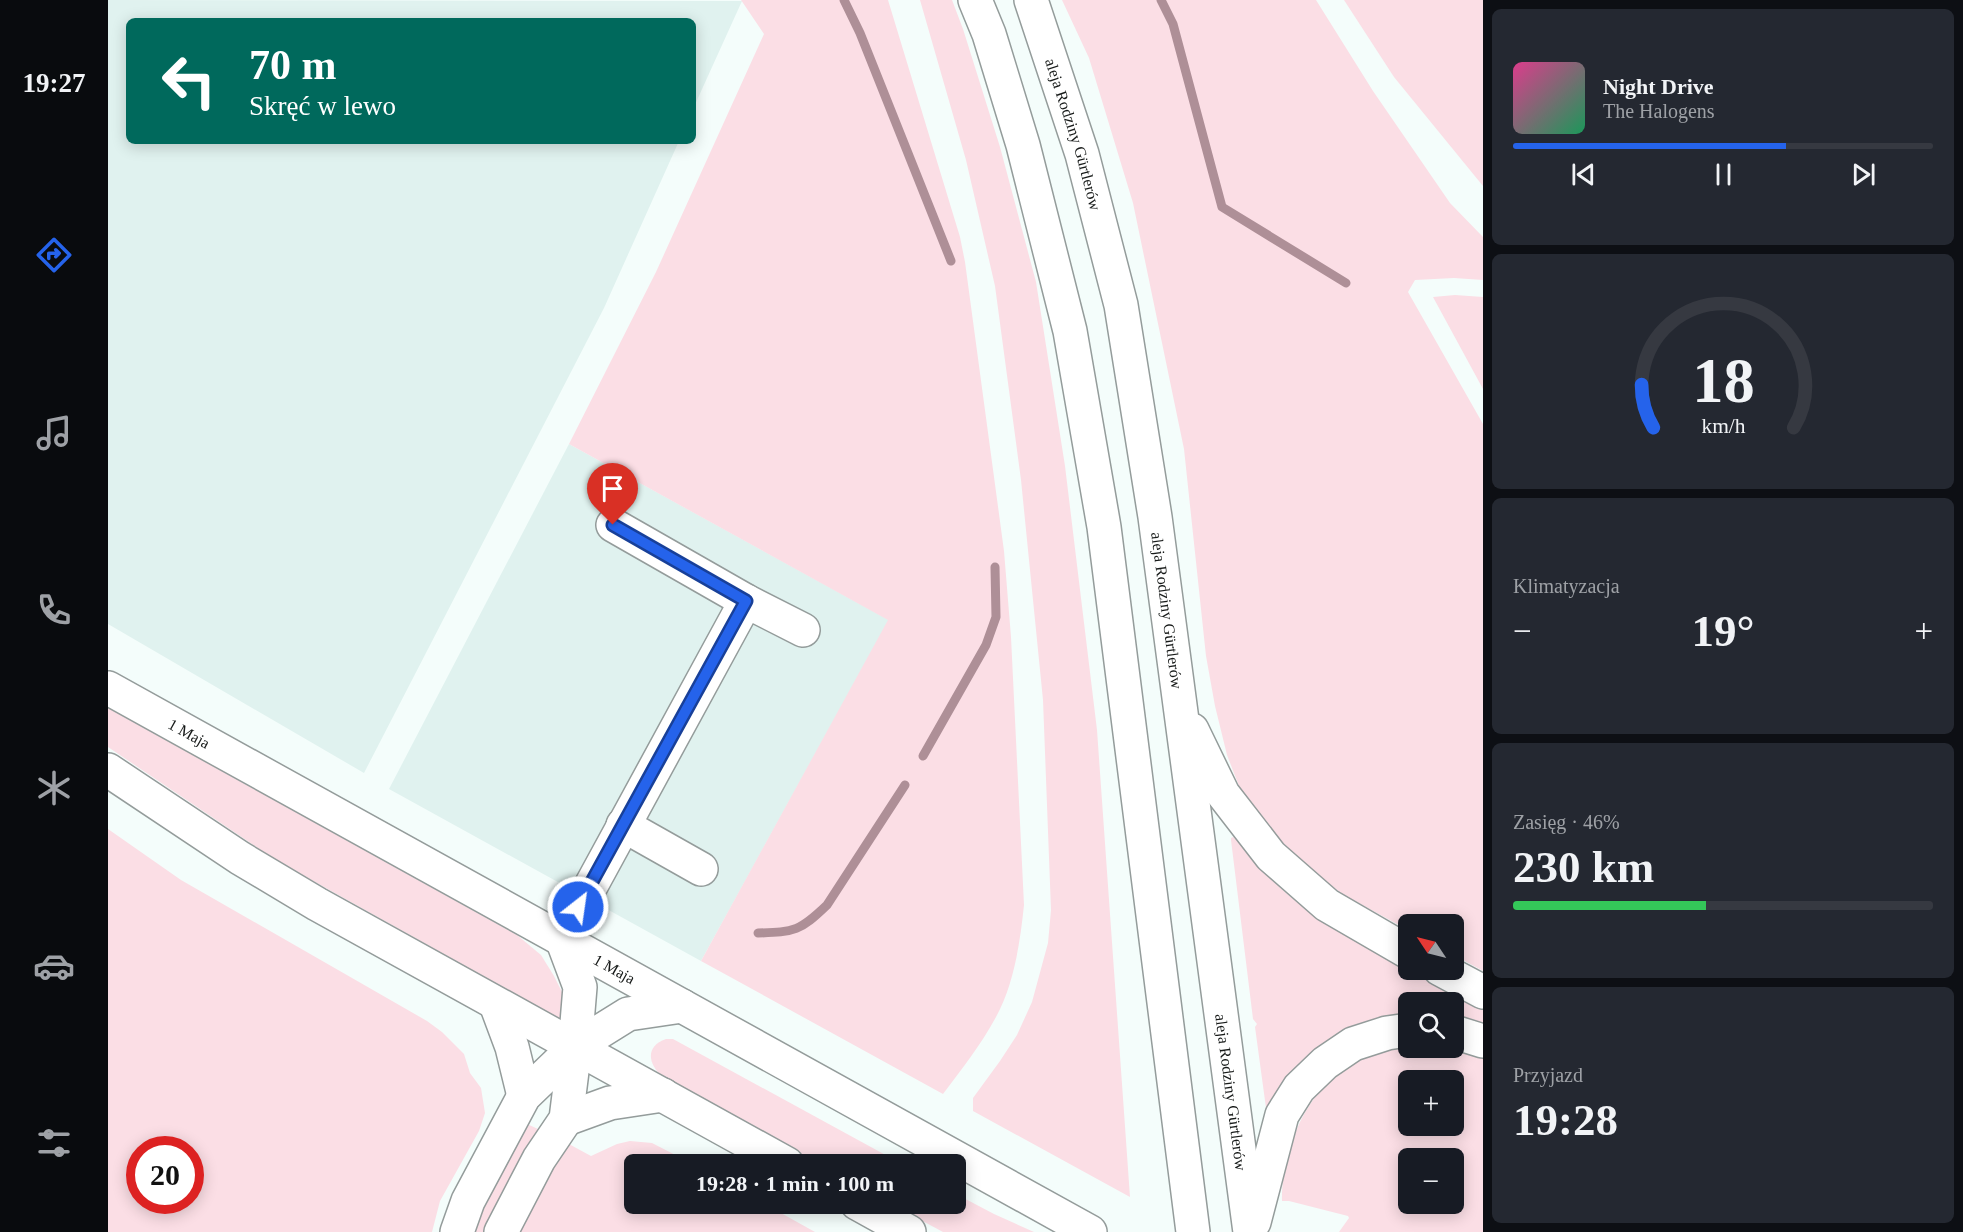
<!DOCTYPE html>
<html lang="pl">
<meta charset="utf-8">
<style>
:root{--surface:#171b24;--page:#242831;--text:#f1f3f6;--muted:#9ea1a6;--line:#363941;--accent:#2563eb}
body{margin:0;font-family:Georgia,serif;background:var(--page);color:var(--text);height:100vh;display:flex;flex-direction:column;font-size:22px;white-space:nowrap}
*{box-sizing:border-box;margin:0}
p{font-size:20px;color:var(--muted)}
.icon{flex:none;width:33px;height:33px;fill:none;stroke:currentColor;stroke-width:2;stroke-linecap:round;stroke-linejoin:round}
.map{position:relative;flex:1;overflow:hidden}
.sheet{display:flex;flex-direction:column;gap:9px;padding:9px;background:#0d0f14;width:480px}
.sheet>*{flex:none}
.banner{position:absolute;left:18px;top:18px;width:570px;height:126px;border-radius:9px;box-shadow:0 3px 15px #0003;background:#00695c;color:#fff;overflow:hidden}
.needle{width:39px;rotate:305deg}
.tools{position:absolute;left:1290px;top:914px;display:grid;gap:12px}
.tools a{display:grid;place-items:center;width:66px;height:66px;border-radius:9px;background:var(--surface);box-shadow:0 3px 15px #0003;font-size:30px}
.speed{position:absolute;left:18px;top:1136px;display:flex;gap:12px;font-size:30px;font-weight:700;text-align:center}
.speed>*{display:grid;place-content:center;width:78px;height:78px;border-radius:50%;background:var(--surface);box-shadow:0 3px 15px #0003;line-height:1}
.speed .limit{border:9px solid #d22;background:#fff;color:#111}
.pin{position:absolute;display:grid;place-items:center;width:51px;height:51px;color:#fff;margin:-62px -26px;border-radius:50% 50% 50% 0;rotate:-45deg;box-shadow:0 0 6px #0007}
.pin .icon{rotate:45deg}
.me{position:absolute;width:66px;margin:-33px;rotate:30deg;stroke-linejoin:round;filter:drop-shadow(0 0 4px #0008)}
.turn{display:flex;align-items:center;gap:21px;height:126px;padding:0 24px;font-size:27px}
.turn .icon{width:78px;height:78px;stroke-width:2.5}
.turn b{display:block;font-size:42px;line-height:51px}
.big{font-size:45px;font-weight:600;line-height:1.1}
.sheet .card{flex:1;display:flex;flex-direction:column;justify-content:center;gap:9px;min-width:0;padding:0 21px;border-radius:9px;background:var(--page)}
.sheet .dial{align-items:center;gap:0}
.dial svg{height:156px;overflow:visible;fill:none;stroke:var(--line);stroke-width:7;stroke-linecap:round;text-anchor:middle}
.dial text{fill:var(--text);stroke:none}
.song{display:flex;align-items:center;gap:18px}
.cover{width:72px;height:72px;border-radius:9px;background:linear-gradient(135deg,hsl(330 70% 55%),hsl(150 70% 35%))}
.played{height:6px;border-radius:3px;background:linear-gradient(90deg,var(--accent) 65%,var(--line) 65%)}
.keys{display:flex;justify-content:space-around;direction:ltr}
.heat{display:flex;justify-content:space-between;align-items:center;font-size:33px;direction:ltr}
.charge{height:9px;border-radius:4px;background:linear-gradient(90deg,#34c759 46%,var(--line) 0)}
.trip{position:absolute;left:516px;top:1154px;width:342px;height:60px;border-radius:9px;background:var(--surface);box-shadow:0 3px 15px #0003;font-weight:600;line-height:60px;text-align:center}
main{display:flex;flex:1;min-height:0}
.tabs{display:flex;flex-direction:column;width:108px;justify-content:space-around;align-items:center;background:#090b0e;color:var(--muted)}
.tabs .icon{width:42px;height:42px}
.tabs .on{color:var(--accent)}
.tabs b{font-size:27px;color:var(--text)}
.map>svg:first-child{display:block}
.built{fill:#e0f2ef}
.green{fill:#fbdee5;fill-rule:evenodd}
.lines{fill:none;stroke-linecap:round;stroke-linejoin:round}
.stream{stroke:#ae8f97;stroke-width:9}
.minor-casing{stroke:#949c9b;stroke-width:36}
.major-casing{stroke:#949c9b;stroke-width:36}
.minor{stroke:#fff;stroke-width:33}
.major{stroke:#fff;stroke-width:33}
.route-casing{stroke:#184099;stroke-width:15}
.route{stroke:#2563eb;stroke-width:10}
.labels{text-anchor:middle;stroke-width:6;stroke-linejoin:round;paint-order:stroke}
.street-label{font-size:16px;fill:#171a19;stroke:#f4fdfb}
</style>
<main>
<nav class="tabs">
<b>19:27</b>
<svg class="icon on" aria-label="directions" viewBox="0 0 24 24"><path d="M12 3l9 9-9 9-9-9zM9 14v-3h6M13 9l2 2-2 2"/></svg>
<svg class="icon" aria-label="music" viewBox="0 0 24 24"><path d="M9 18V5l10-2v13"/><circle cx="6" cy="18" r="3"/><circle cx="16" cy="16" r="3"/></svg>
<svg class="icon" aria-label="phone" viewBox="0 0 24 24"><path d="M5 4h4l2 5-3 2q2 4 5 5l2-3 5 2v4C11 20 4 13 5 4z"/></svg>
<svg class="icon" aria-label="climate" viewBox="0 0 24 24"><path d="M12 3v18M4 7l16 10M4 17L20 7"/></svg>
<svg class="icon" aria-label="car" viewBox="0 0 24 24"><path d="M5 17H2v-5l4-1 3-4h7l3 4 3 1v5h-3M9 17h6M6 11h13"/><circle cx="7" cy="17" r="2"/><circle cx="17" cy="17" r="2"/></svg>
<svg class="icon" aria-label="filters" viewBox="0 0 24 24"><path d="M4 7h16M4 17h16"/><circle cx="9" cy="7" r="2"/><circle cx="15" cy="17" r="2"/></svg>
</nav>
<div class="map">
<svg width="1375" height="1232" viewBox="0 0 1375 1232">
<rect width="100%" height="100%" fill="#f4fdfb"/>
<g class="built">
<path d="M0,0L634,1L585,109V21H21V141H571L496,308L256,773L0,624Z"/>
<path d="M461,444L781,620L593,961L281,789Z"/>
</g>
<g class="green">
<path d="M633,0H780L852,237L857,262L896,551L903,637L916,905C912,943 906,984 888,1017C873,1045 853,1070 835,1094L593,961L780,620L461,444L548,272L656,34Z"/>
<path d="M812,0H844L855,29L892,147L928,282L957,466L989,730L1022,1197L865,1111V1098L892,1061L909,1035L924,1002L940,943L943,910L935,700L913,480L887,286L858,160Z"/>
<path d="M954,0H1208L1265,91L1342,203L1375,237V280L1346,278L1307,280L1300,292L1375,424V971L1346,955V924H1300V930L1234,894L1176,848L1145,809L1131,786L1119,755L1107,706L1098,656L1076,449L1025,203L981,58Z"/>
<path d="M1236,0H1375V186L1286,77Z"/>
<path d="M1347,295L1375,297V389L1325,297Z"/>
<path d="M0,708L409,935L433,955L446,976L457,998V1022L166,859L0,747Z"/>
<path d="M0,829L73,880L319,1021L334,1032L356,1054L362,1073L373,1088L377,1113L371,1131L332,1201L324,1232H0ZM32,1149H82V1200H32Z"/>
<path d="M1128,836C1145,858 1162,880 1184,898C1241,944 1311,975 1375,1009V1025L1346,1017V1002H1300V1014L1158,1108L1147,1027L1149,1024L1145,1019L1123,840V838Z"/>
<path d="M558,1039H565L794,1164H711L554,1076C540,1064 537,1046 558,1039Z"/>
<path d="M1300,1045V1047H1345L1375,1058V1232H1231L1241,1218L1240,1216L1181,1201H1174C1174,1142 1205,1074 1265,1053C1276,1049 1289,1048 1300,1045ZM1300,1080H1346V1125H1300ZM1300,1158H1346V1203H1300Z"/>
<path d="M419,1124L430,1129L397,1189L376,1232H364L376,1204Z"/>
<path d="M522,1141L544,1143L585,1164H526V1203H655L707,1232H408L459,1143L483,1156L509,1144Z"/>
<path d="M848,1194L886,1214L926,1232H835L781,1203H848Z"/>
</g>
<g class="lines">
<g class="stream">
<path d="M736,0L752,33L843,261"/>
<path d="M1053,0L1065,24L1114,207L1238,283"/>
<path d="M815,756L878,645L888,617L887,567"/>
<path d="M650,933C687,932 692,931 719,905L797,785"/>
</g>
<defs>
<g id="minor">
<path d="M505,525L638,601L695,630"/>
<path id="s1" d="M0,688L982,1232"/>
<path d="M0,770L132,858L209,904L679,1164"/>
<path d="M515,825L593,869"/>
<path d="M467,1047L472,987L454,939L638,601"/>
<path d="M467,1047L520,1014L574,1006"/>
<path d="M749,1203L801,1232"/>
</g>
<g id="major">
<path d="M867,0L881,34L915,145L962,331L996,527L1085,1232"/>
<path id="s2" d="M923,0L974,154L1013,305L1047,517L1142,1232"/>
<path d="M1084,730L1115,794L1163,856L1219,905L1300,952"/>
<path d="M1332,969L1375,992"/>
<path d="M388,1004L404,1047L416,1096"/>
<path d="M1346,1032L1375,1041"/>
<path d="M458,1119L502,1103L555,1095"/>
<path d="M1146,1222L1174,1115L1191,1088L1217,1063L1245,1044L1279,1033L1300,1030"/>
<path d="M349,1232L360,1201L416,1096L467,1047"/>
<path d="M393,1232L431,1159L458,1119L467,1047"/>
</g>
</defs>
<use href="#minor" class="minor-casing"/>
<use href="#major" class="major-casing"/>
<use href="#minor" class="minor"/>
<use href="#major" class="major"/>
</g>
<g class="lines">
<defs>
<path id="route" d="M470,907L638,601L505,525"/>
</defs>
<use href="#route" class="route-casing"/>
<use href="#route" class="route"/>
</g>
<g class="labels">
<g class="street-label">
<text dy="6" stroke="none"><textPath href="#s2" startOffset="141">aleja Rodziny Gürtlerów</textPath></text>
<text dy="6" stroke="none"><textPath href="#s2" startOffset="627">aleja Rodziny Gürtlerów</textPath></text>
<text dy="6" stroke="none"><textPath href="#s1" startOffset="93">1 Maja</textPath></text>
<text dy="6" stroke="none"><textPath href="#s1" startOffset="579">1 Maja</textPath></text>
<text dy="6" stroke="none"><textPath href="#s2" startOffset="1113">aleja Rodziny Gürtlerów</textPath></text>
</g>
</g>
</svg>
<div class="tools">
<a><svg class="needle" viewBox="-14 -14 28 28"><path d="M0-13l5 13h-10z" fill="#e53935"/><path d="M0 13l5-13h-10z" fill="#9ea1a6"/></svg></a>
<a><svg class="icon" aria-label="search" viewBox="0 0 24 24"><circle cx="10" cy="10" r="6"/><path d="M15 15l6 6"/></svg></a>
<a>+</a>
<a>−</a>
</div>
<div class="speed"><div class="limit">20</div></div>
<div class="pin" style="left:505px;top:525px;background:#d93025"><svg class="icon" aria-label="arrive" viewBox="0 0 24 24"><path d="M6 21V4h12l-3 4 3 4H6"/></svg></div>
<svg class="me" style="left:470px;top:907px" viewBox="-20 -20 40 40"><circle r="17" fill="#2563eb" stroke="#fff" stroke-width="3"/><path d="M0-11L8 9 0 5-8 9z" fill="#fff"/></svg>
<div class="trip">19:28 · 1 min · 100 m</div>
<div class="banner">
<div class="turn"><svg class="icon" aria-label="left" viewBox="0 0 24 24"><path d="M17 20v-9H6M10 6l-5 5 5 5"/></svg><div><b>70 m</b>Skręć w lewo</div></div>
</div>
</div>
<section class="sheet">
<div class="card">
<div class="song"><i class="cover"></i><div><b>Night Drive</b><p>The Halogens</p></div></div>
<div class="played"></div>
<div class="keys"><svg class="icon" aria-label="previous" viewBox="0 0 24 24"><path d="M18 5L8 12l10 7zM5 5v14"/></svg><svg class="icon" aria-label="pause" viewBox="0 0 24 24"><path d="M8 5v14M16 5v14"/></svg><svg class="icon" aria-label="next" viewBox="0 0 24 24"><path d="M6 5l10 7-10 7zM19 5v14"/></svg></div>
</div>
<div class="card dial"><svg viewBox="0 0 100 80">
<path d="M14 69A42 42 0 1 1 86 69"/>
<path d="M14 69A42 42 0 0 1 8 47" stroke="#2563eb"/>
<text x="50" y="56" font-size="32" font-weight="700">18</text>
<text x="50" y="72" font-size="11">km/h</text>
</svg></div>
<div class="card"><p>Klimatyzacja</p>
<div class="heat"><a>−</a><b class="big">19°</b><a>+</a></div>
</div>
<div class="card"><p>Zasięg · 46%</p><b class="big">230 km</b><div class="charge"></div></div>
<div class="card"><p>Przyjazd</p><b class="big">19:28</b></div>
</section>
</main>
